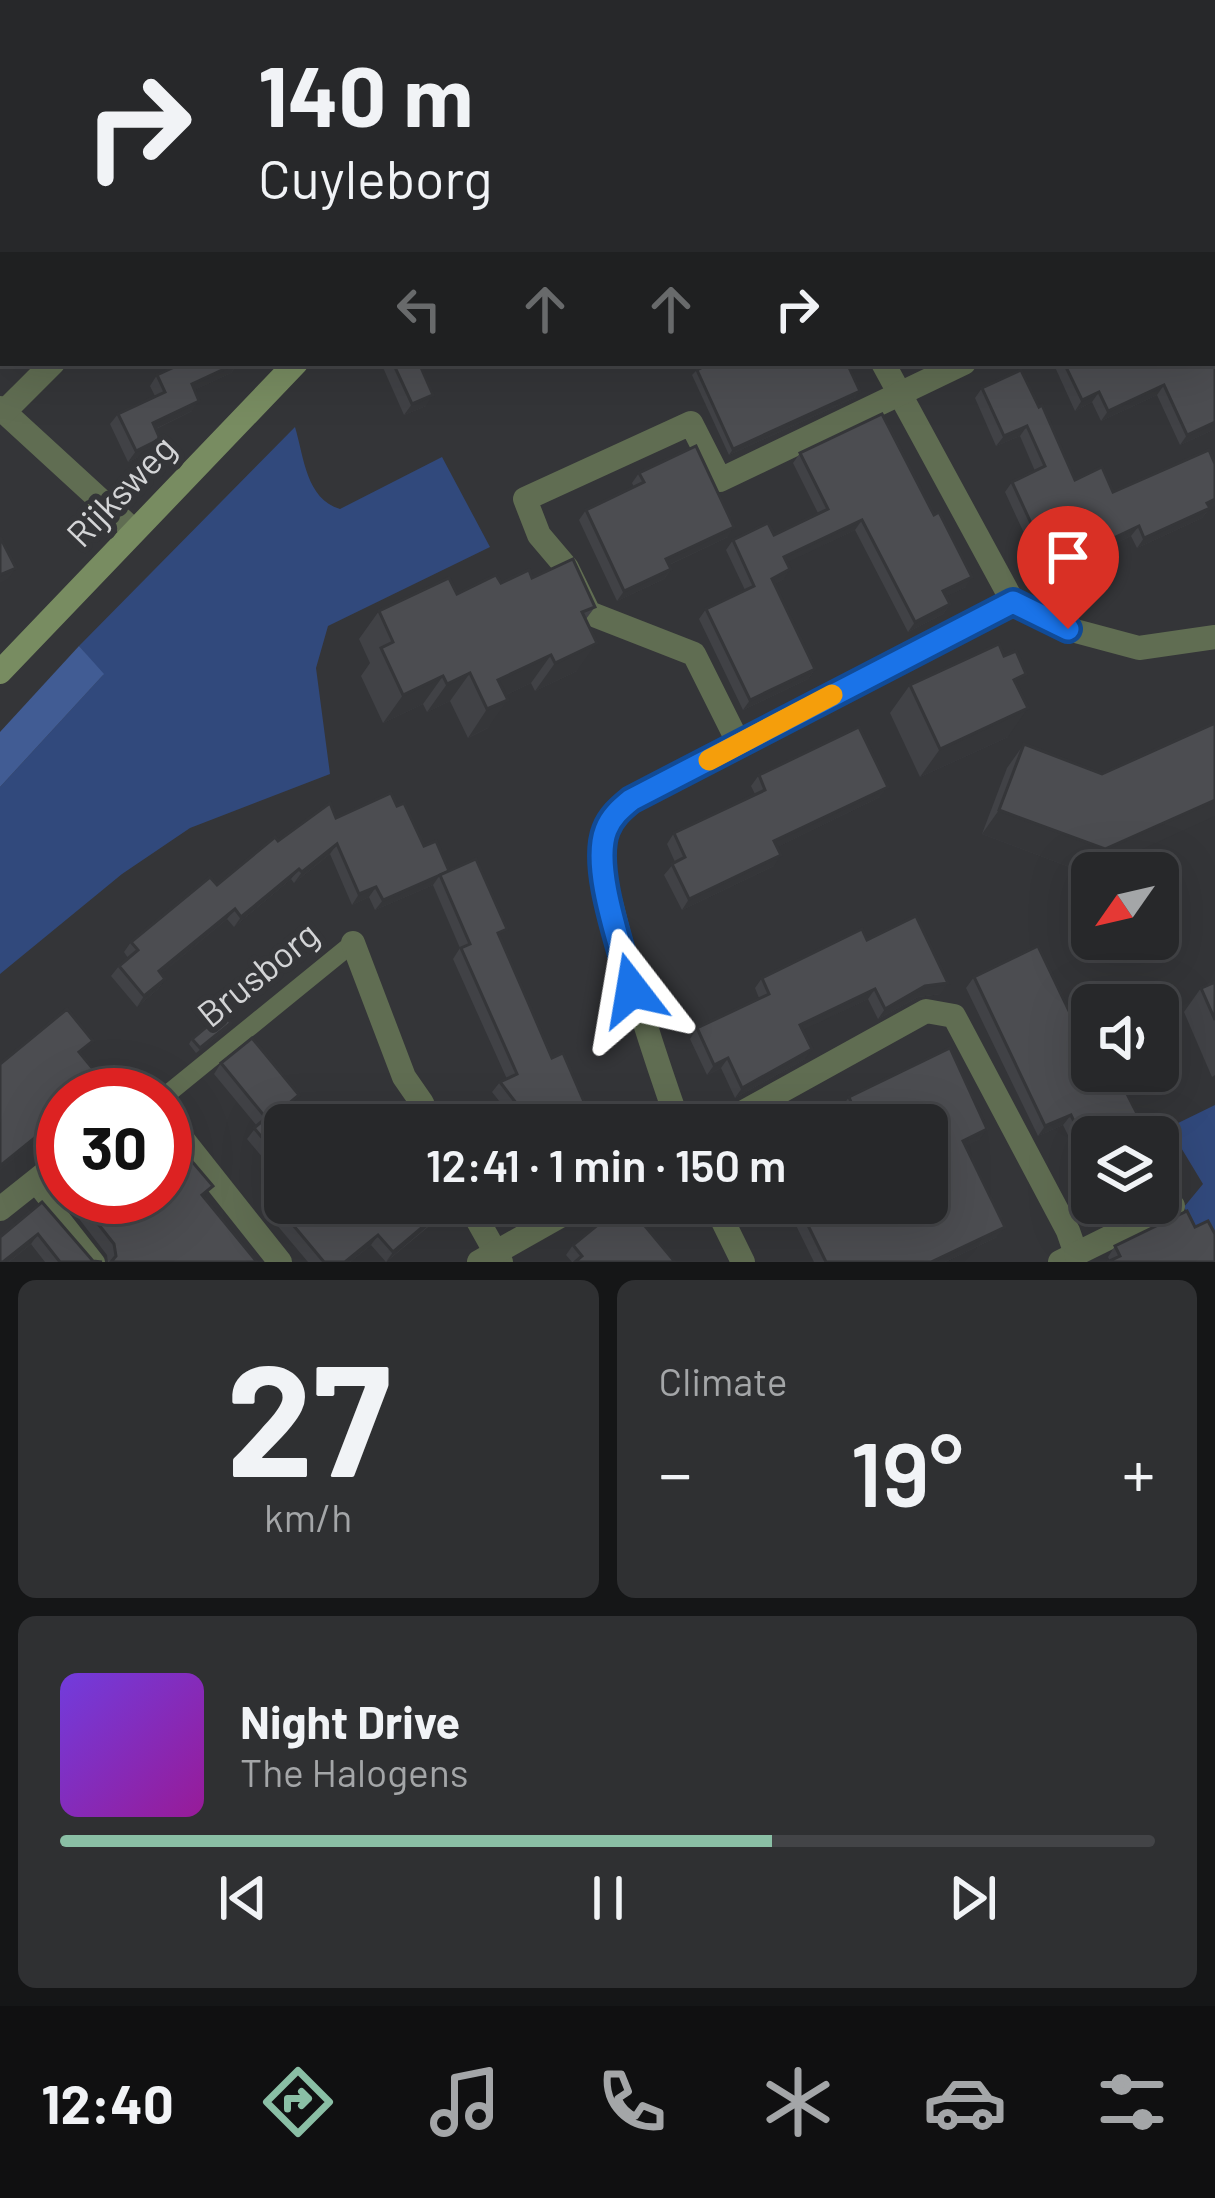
<!DOCTYPE html>
<meta charset="utf-8">
<style>
:root{--surface:#27282a;--page:#2f3032;--text:#f1f3f6;--muted:#a4a6a8;--line:#434447;--accent:#8abfa5}
body{margin:0;font-family:Barlow,sans-serif;background:var(--page);color:var(--text);height:100vh;display:flex;flex-direction:column;font-size:45px;white-space:nowrap}
*{box-sizing:border-box;margin:0}
p{font-size:39px;color:var(--muted)}
.icon{flex:none;width:66px;height:66px;fill:none;stroke:currentColor;stroke-width:2;stroke-linecap:round;stroke-linejoin:round}
.map{position:relative;height:1262px;overflow:hidden}
.details{display:flex;flex-direction:column;gap:18px;padding:18px;background:#151617;flex:1}
.details>*{flex:none}
.banner{position:absolute;left:0px;top:0px;width:1215px;height:366px;box-shadow:0 12px 48px #0002,0 0 0 3px var(--line);background:#27282a;color:var(--text);overflow:hidden}
.needle{width:78px;rotate:236deg}
.buttons{position:absolute;left:1071px;top:852px;display:grid;gap:24px}
.buttons a{display:grid;place-items:center;width:108px;height:108px;border-radius:18px;background:var(--surface);box-shadow:0 12px 48px #0002,0 0 0 3px var(--line);font-size:60px}
.speed{position:absolute;left:36px;top:1068px;display:flex;gap:24px;font-size:60px;font-weight:700;text-align:center}
.speed>*{display:grid;place-content:center;width:156px;height:156px;border-radius:50%;background:var(--surface);box-shadow:0 12px 48px #0002,0 0 0 3px var(--line);line-height:1}
.speed .limit{border:18px solid #d22;background:#fff;color:#111}
.pin{position:absolute;display:grid;place-items:center;width:102px;height:102px;color:#fff;margin:-123px -51px;border-radius:50% 50% 50% 0;rotate:-45deg;box-shadow:0 0 12px #0007}
.pin .icon{rotate:45deg}
.me{position:absolute;width:132px;margin:-66px;rotate:346deg;stroke-linejoin:round;filter:drop-shadow(0 0 9px #0008)}
.turn{display:flex;align-items:center;gap:42px;height:252px;padding:0 60px;font-size:54px}
.turn .icon{width:156px;height:156px;stroke-width:2.5}
.turn b{display:block;font-size:84px;line-height:102px}
.lanes{display:flex;align-items:center;height:114px;padding:0 60px;background:#0003;justify-content:center;gap:60px;direction:ltr}
.lanes .off{opacity:.35}
.big{font-size:90px;font-weight:600;line-height:1.1}
.details .card{flex:1;display:flex;flex-direction:column;justify-content:center;gap:18px;min-width:0;padding:0 42px;border-radius:18px;background:var(--page)}
.details .dial{align-items:center;gap:0}
.dial b{font-size:156px;line-height:1}
.song{display:flex;align-items:center;gap:36px}
.cover{width:144px;height:144px;border-radius:18px;background:linear-gradient(135deg,hsl(260 70% 55%),hsl(300 70% 35%))}
.played{height:12px;border-radius:6px;background:linear-gradient(90deg,var(--accent) 65%,var(--line) 65%)}
.keys{display:flex;justify-content:space-around;direction:ltr}
.heat{display:flex;justify-content:space-between;align-items:center;font-size:66px;direction:ltr}
.details .tiles{flex:1;display:grid;gap:18px;grid-template-columns:1fr 1fr}
.card:last-child{grid-column:span 2}
.trip{position:absolute;left:264px;top:1104px;width:684px;height:120px;border-radius:18px;background:var(--surface);box-shadow:0 12px 48px #0002,0 0 0 3px var(--line);font-weight:600;line-height:120px;text-align:center}
.menu{display:flex;height:192px;justify-content:space-around;align-items:center;background:#101011;color:var(--muted)}
.menu .icon{width:84px;height:84px}
.menu .active{color:var(--accent)}
.menu b{font-size:54px;color:var(--text)}
.map>svg:first-child{display:block}
.green{fill:#31497c}
.forest{fill:#415c94}
.lines{fill:none;stroke-linecap:round;stroke-linejoin:round}
.pedestrian{stroke:#606d52;stroke-width:18}
.minor{stroke:#606d52;stroke-width:24}
.secondary{stroke:#788c61;stroke-width:24}
.wall{fill:#414246}
.shaded-wall{fill:#353639}
.building{fill:#4c4d51;stroke:#353639;stroke-width:3}
.route-casing{stroke:#114b97;stroke-width:30}
.route{stroke:#1a73e8;stroke-width:21}
.slow{stroke:#f59e0b;stroke-width:21}
.labels{text-anchor:middle;stroke-width:12;stroke-linejoin:round;paint-order:stroke}
.street-label{font-size:36px;fill:#d3d4d6;stroke:#343538}
</style>
<div class="map">
<svg width="1215" height="1262" viewBox="0 0 1215 1262">
<rect width="100%" height="100%" fill="#343538"/>
<g class="green">
<path d="M295,427C304,457 306,499 340,509L442,457L490,547L328,626L316,668L330,774L190,828L122,874L0,974V787L103,675L79,646Z"/>
<path d="M1215,1105V1259L1184,1207L1203,1184L1174,1136V1125Z"/>
</g>
<path class="forest" d="M79,646L104,674L0,787V732Z"/>
<g class="lines">
<g class="pedestrian">
<path d="M165,1096L353,943"/>
<path d="M34,1183L96,1262"/>
</g>
<g class="minor">
<path d="M113,0L114,3"/>
<path d="M423,0L424,3"/>
<path d="M0,231L3,238"/>
<path d="M1212,270L1215,272"/>
<path d="M883,363L1013,602"/>
<path d="M0,408L133,530"/>
<path d="M4,412L53,363"/>
<path d="M739,744L694,654L589,613L567,568L539,535L525,499L691,423L720,480L964,363"/>
<path d="M353,943L404,1077L422,1103L411,1125"/>
<path d="M165,1117L280,1262"/>
<path d="M679,1125C654,1054 631,984 613,911C608,890 600,867 602,846C604,826 616,813 631,800L1013,602L1068,629L1139,648L1215,637"/>
<path d="M720,1125L926,1011L954,1016L1068,1231L1076,1254L1060,1262"/>
<path d="M468,1203L501,1262"/>
<path d="M714,1203L743,1262"/>
<path d="M0,1209L63,1159"/>
<path d="M1076,1254L1173,1206"/>
<path d="M479,1262L583,1203"/>
</g>
<g class="secondary">
<path d="M694,3L697,0"/>
<path d="M0,672L296,363"/>
</g>
</g>
<g class="wall">
<path d="M161,0H248L249,3H162Z"/>
<path d="M0,37L3,44V160L1,161Z"/>
<path d="M1215,181V235L1212,228V182Z"/>
<path d="M1215,328V429L1180,445L1157,395L1101,421L1092,402L1075,411L1055,367L1058,363H1212Z"/>
<path d="M238,363L231,373L194,390L192,411L156,429L160,439L153,450L128,462L110,424L118,414L155,396L150,386L157,375Z"/>
<path d="M381,363H419L426,406L404,415Z"/>
<path d="M697,370L856,397L729,455L692,375Z"/>
<path d="M1021,370L1075,480L1113,492L1209,509L1202,518L1137,548L1131,536L1050,576L1040,555L1035,557L1005,492L1012,482L1035,471L1020,436L996,446L975,398L982,388Z"/>
<path d="M800,453L966,587L946,596L950,604L943,614L908,632L855,530L787,562L784,579L774,584L815,669L808,679L743,710L699,619L706,609L745,590L726,550L733,540L774,535L818,513L793,463Z"/>
<path d="M639,473L728,537L669,565L671,569L664,579L617,601L579,520L586,510L634,487L632,483Z"/>
<path d="M532,578L595,607L586,619L577,671L535,691L531,683L506,695L488,728L468,738L450,701L427,712L423,704L383,723L361,676L370,663L359,639L379,611L501,583Z"/>
<path d="M910,685L1018,687L1008,737L920,777L890,713Z"/>
<path d="M1024,744L1102,774L1088,874L982,834L1007,768Z"/>
<path d="M759,775L880,797L777,847L774,866L682,910L664,875L675,862L667,844L674,833L755,794L751,786Z"/>
<path d="M397,806L424,846L448,871L500,939L552,1058L594,1125H518L492,1092L500,1082L507,1079L453,959L460,948L433,885L375,910L369,897L352,905L330,854L294,883L291,879L234,927L227,919L161,974L165,979L158,989L137,1007L111,976L119,966L128,958L124,952L131,942L217,885L278,841L336,818Z"/>
<path d="M867,940L941,994L918,997L878,1019L868,999L802,1030L805,1059L735,1098L721,1068L707,1075L690,1039L697,1028L759,998L755,988L762,978Z"/>
<path d="M974,977L1092,1137V1184L1063,1125L1038,1136L966,988Z"/>
<path d="M1215,982V1075L1212,1077L1184,1012L1201,988Z"/>
<path d="M231,1023L227,1028L196,1053L189,1044L192,1039Z"/>
<path d="M221,1063L291,1105L289,1107L285,1125V1184L247,1139L257,1126L214,1074Z"/>
<path d="M849,1097L980,1139L965,1146L997,1237L945,1262H814L785,1203H927L843,1111L842,1107Z"/>
<path d="M76,1197H204L257,1262H108L107,1255L70,1207Z"/>
<path d="M42,1202L93,1261L102,1262H45L31,1244L9,1262H0Z"/>
<path d="M487,1203H521L498,1222Z"/>
<path d="M278,1207H452L386,1262L371,1245L350,1262H308L271,1218Z"/>
<path d="M1195,1227L1110,1261L1108,1257L1115,1246Z"/>
<path d="M573,1245L675,1262H572L566,1255Z"/>
</g>
<g class="shaded-wall">
<path d="M238,363L231,373L184,395L192,384Z"/>
<path d="M1164,385L1157,395L1101,421L1108,411Z"/>
<path d="M860,391L856,397L729,455L733,449Z"/>
<path d="M1099,392L1092,402L1075,411L1082,400Z"/>
<path d="M433,395L426,406L404,415L412,404Z"/>
<path d="M199,401L192,411L145,434L153,423Z"/>
<path d="M1215,422V429L1180,445L1187,435Z"/>
<path d="M1027,426L1020,436L996,446L1004,436Z"/>
<path d="M160,439L153,450L128,462L136,451Z"/>
<path d="M1215,499V506L1209,509L1202,518L1137,548L1144,538Z"/>
<path d="M862,520L855,530L778,567L784,557Z"/>
<path d="M1139,526L1131,536L1050,576L1057,565Z"/>
<path d="M734,527L728,537L660,569L666,559Z"/>
<path d="M16,568L8,579L0,583V575Z"/>
<path d="M671,569L664,579L617,601L624,591Z"/>
<path d="M790,569L784,579L765,589L772,579Z"/>
<path d="M972,577L966,587L936,601L943,591Z"/>
<path d="M950,604L943,614L908,632L915,622Z"/>
<path d="M597,643L577,671L535,691L555,663Z"/>
<path d="M551,655L531,683L485,705L498,680Z"/>
<path d="M815,669L808,679L743,710L750,700Z"/>
<path d="M470,673L450,701L427,712L447,684Z"/>
<path d="M443,676L423,704L383,723L403,695Z"/>
<path d="M508,700L488,728L468,738L487,709Z"/>
<path d="M1028,708L1008,737L920,777L940,749Z"/>
<path d="M888,787L880,797L767,852L774,841Z"/>
<path d="M1215,800V816L1088,874L982,834L999,810Z"/>
<path d="M337,844L330,854L294,883L302,872Z"/>
<path d="M781,855L774,866L682,910L689,899Z"/>
<path d="M299,869L291,879L234,927L241,917Z"/>
<path d="M440,875L433,885L375,910L383,900Z"/>
<path d="M376,887L369,897L352,905L359,894Z"/>
<path d="M235,909L227,919L152,982L159,971Z"/>
<path d="M165,979L158,989L137,1007L144,996Z"/>
<path d="M948,983L941,994L918,997L878,1019L885,1009L925,986Z"/>
<path d="M875,989L868,999L793,1035L800,1025Z"/>
<path d="M812,1049L805,1059L735,1098L742,1088Z"/>
<path d="M728,1058L721,1068L707,1075L714,1065Z"/>
<path d="M63,1115V1119L0,1171V1166Z"/>
<path d="M1071,1115L1063,1125L1038,1136L1045,1126Z"/>
<path d="M987,1129L980,1139L956,1151L963,1141Z"/>
<path d="M1172,1181L1165,1192L1158,1195V1188Z"/>
<path d="M451,1203H455L386,1262L393,1252Z"/>
<path d="M516,1203H521L498,1222L505,1212Z"/>
<path d="M1131,1203H1142L1125,1211Z"/>
<path d="M1005,1227L997,1237L945,1262H931Z"/>
<path d="M38,1234L31,1244L9,1262H3Z"/>
<path d="M378,1235L371,1245L350,1262H345Z"/>
</g>
<g class="building">
<path d="M48,0H81L82,3H49Z"/>
<path d="M181,0H248L249,3H183Z"/>
<path d="M517,0H582L576,3H519Z"/>
<path d="M0,37L3,44V139L0,132Z"/>
<path d="M1215,181V210L1212,211V182Z"/>
<path d="M1215,328V422L1187,435L1164,385L1108,411L1099,392L1082,400L1064,363H1212V329Z"/>
<path d="M183,363H237L192,384L199,401L153,423L160,439L136,451L118,414L165,392L157,375Z"/>
<path d="M393,363H419L433,395L412,404Z"/>
<path d="M711,363H847L860,391L733,449L697,370Z"/>
<path d="M1021,370L1039,407L1042,405L1075,480L1102,467L1113,492L1209,450L1215,464V499L1207,503L1210,508L1144,538L1139,526L1057,565L1047,545L1042,547L1012,482L1045,466L1027,426L1004,436L982,388Z"/>
<path d="M882,414L934,515L939,512L972,577L943,591L950,604L915,622L862,520L784,557L790,569L772,579L815,669L750,700L706,609L754,586L733,540L768,523L774,535L828,509L800,453Z"/>
<path d="M696,446L734,527L666,559L671,569L624,591L586,510L644,482L639,473Z"/>
<path d="M0,537L16,568L0,575Z"/>
<path d="M573,559L595,607L582,612L597,643L555,663L551,655L498,680L508,700L487,709L470,673L447,684L443,676L403,695L381,648L393,642L379,611L449,578L457,594L496,575L501,583L529,570L532,578Z"/>
<path d="M999,644L1004,656L1016,651L1026,674L1014,680L1028,708L940,749L910,685Z"/>
<path d="M1215,723V800L1105,849L999,810L1024,744L1102,774Z"/>
<path d="M859,727L888,787L774,841L781,855L689,899L672,864L685,857L674,833L765,790L759,775Z"/>
<path d="M391,793L397,806L404,803L424,846L436,841L449,871L383,900L376,887L359,894L337,844L302,872L299,869L241,917L235,909L159,971L165,979L144,996L119,966L138,950L131,942L210,877L217,885L275,837L278,841L330,803L336,818Z"/>
<path d="M476,859L507,929L498,933L528,1002L552,1058L563,1053L594,1125H533L500,1082L517,1074L461,948L470,944L440,875Z"/>
<path d="M916,916L948,983L925,986L885,1009L875,989L800,1025L812,1049L742,1088L728,1058L714,1065L697,1028L769,994L762,978L862,929L867,940Z"/>
<path d="M1038,946L1092,1059V1071H1098L1108,1093L1123,1086L1149,1137H1092V1159L1071,1115L1045,1126L974,977Z"/>
<path d="M1215,982V1020L1201,988Z"/>
<path d="M67,1009L93,1041L79,1052L103,1081L87,1095H63V1115L0,1166V1064Z"/>
<path d="M223,1013L231,1023L200,1048L192,1039Z"/>
<path d="M252,1038L299,1095L287,1105L304,1125H285V1165L254,1128L266,1118L221,1063Z"/>
<path d="M950,1048L987,1129L963,1141L1005,1227L931,1262H826L797,1203H927V1125H815L853,1107L849,1097Z"/>
<path d="M173,1139L213,1186L202,1195L257,1262H111L116,1256L114,1244L77,1197H165V1145Z"/>
<path d="M1158,1155L1172,1181L1158,1188Z"/>
<path d="M42,1202L93,1261L102,1262H60L38,1234L3,1262H0V1237Z"/>
<path d="M285,1202V1203H451L393,1252L378,1235L345,1262H324L278,1207Z"/>
<path d="M500,1203H516L505,1212Z"/>
<path d="M622,1205L632,1216L635,1214L675,1262H575L582,1256L573,1245Z"/>
<path d="M1187,1211L1195,1227L1208,1221L1215,1234V1262H1107L1120,1256L1115,1246Z"/>
</g>
<g class="lines">
<defs>
<path id="route" d="M632,990C622,949 591,868 606,830C611,817 620,809 631,800L1013,602L1068,629"/>
</defs>
<use href="#route" class="route-casing"/>
<use href="#route" class="route"/>
<path class="slow" d="M709,760L832,695"/>
</g>
<g class="labels">
<g class="street-label">
<text transform="translate(121 491) rotate(-46)" y="13">Rijksweg</text>
<text transform="translate(258 974) rotate(-39)" y="13">Brusborg</text>
</g>
</g>
</svg>
<div class="buttons">
<a><svg class="needle" viewBox="-14 -14 28 28"><path d="M0-13l5 13h-10z" fill="#e53935"/><path d="M0 13l5-13h-10z" fill="#a4a6a8"/></svg></a>
<a><svg class="icon" aria-label="sound" viewBox="0 0 24 24"><path d="M4 9h4l5-4v14l-5-4H4zM17 9q2 3 0 6"/></svg></a>
<a><svg class="icon" aria-label="layers" viewBox="0 0 24 24"><path d="M12 4l9 5-9 5-9-5zM3 14l9 5 9-5"/></svg></a>
</div>
<div class="speed"><div class="limit">30</div></div>
<div class="pin" style="left:1068px;top:629px;background:#d93025"><svg class="icon" aria-label="arrive" viewBox="0 0 24 24"><path d="M6 21V4h12l-3 4 3 4H6"/></svg></div>
<svg class="me" style="left:632px;top:990px" viewBox="-20 -20 40 40"><path d="M0-17L14 15 0 8-14 15z" fill="#1a73e8" stroke="#fff" stroke-width="4"/></svg>
<div class="trip">12:41 · 1 min · 150 m</div>
<div class="banner">
<div class="turn"><svg class="icon" aria-label="right" viewBox="0 0 24 24"><path d="M7 20v-9h11M14 6l5 5-5 5"/></svg><div><b>140 m</b>Cuyleborg</div></div>
<div class="lanes"><svg class="icon off" aria-label="left" viewBox="0 0 24 24"><path d="M17 20v-9H6M10 6l-5 5 5 5"/></svg><svg class="icon off" aria-label="ahead" viewBox="0 0 24 24"><path d="M12 20V5M6 11l6-6 6 6"/></svg><svg class="icon off" aria-label="ahead" viewBox="0 0 24 24"><path d="M12 20V5M6 11l6-6 6 6"/></svg><svg class="icon" aria-label="right" viewBox="0 0 24 24"><path d="M7 20v-9h11M14 6l5 5-5 5"/></svg></div>
</div>
</div>
<section class="details">
<div class="tiles">
<div class="card dial"><b>27</b><p>km/h</p></div>
<div class="card"><p>Climate</p>
<div class="heat"><a>−</a><b class="big">19°</b><a>+</a></div>
</div>
<div class="card">
<div class="song"><i class="cover"></i><div><b>Night Drive</b><p>The Halogens</p></div></div>
<div class="played"></div>
<div class="keys"><svg class="icon" aria-label="previous" viewBox="0 0 24 24"><path d="M18 5L8 12l10 7zM5 5v14"/></svg><svg class="icon" aria-label="pause" viewBox="0 0 24 24"><path d="M8 5v14M16 5v14"/></svg><svg class="icon" aria-label="next" viewBox="0 0 24 24"><path d="M6 5l10 7-10 7zM19 5v14"/></svg></div>
</div>
</div>
</section>
<nav class="menu">
<b>12:40</b>
<svg class="icon active" aria-label="directions" viewBox="0 0 24 24"><path d="M12 3l9 9-9 9-9-9zM9 14v-3h6M13 9l2 2-2 2"/></svg>
<svg class="icon" aria-label="music" viewBox="0 0 24 24"><path d="M9 18V5l10-2v13"/><circle cx="6" cy="18" r="3"/><circle cx="16" cy="16" r="3"/></svg>
<svg class="icon" aria-label="phone" viewBox="0 0 24 24"><path d="M5 4h4l2 5-3 2q2 4 5 5l2-3 5 2v4C11 20 4 13 5 4z"/></svg>
<svg class="icon" aria-label="climate" viewBox="0 0 24 24"><path d="M12 3v18M4 7l16 10M4 17L20 7"/></svg>
<svg class="icon" aria-label="car" viewBox="0 0 24 24"><path d="M5 17H2v-5l4-1 3-4h7l3 4 3 1v5h-3M9 17h6M6 11h13"/><circle cx="7" cy="17" r="2"/><circle cx="17" cy="17" r="2"/></svg>
<svg class="icon" aria-label="filters" viewBox="0 0 24 24"><path d="M4 7h16M4 17h16"/><circle cx="9" cy="7" r="2"/><circle cx="15" cy="17" r="2"/></svg>
</nav>
